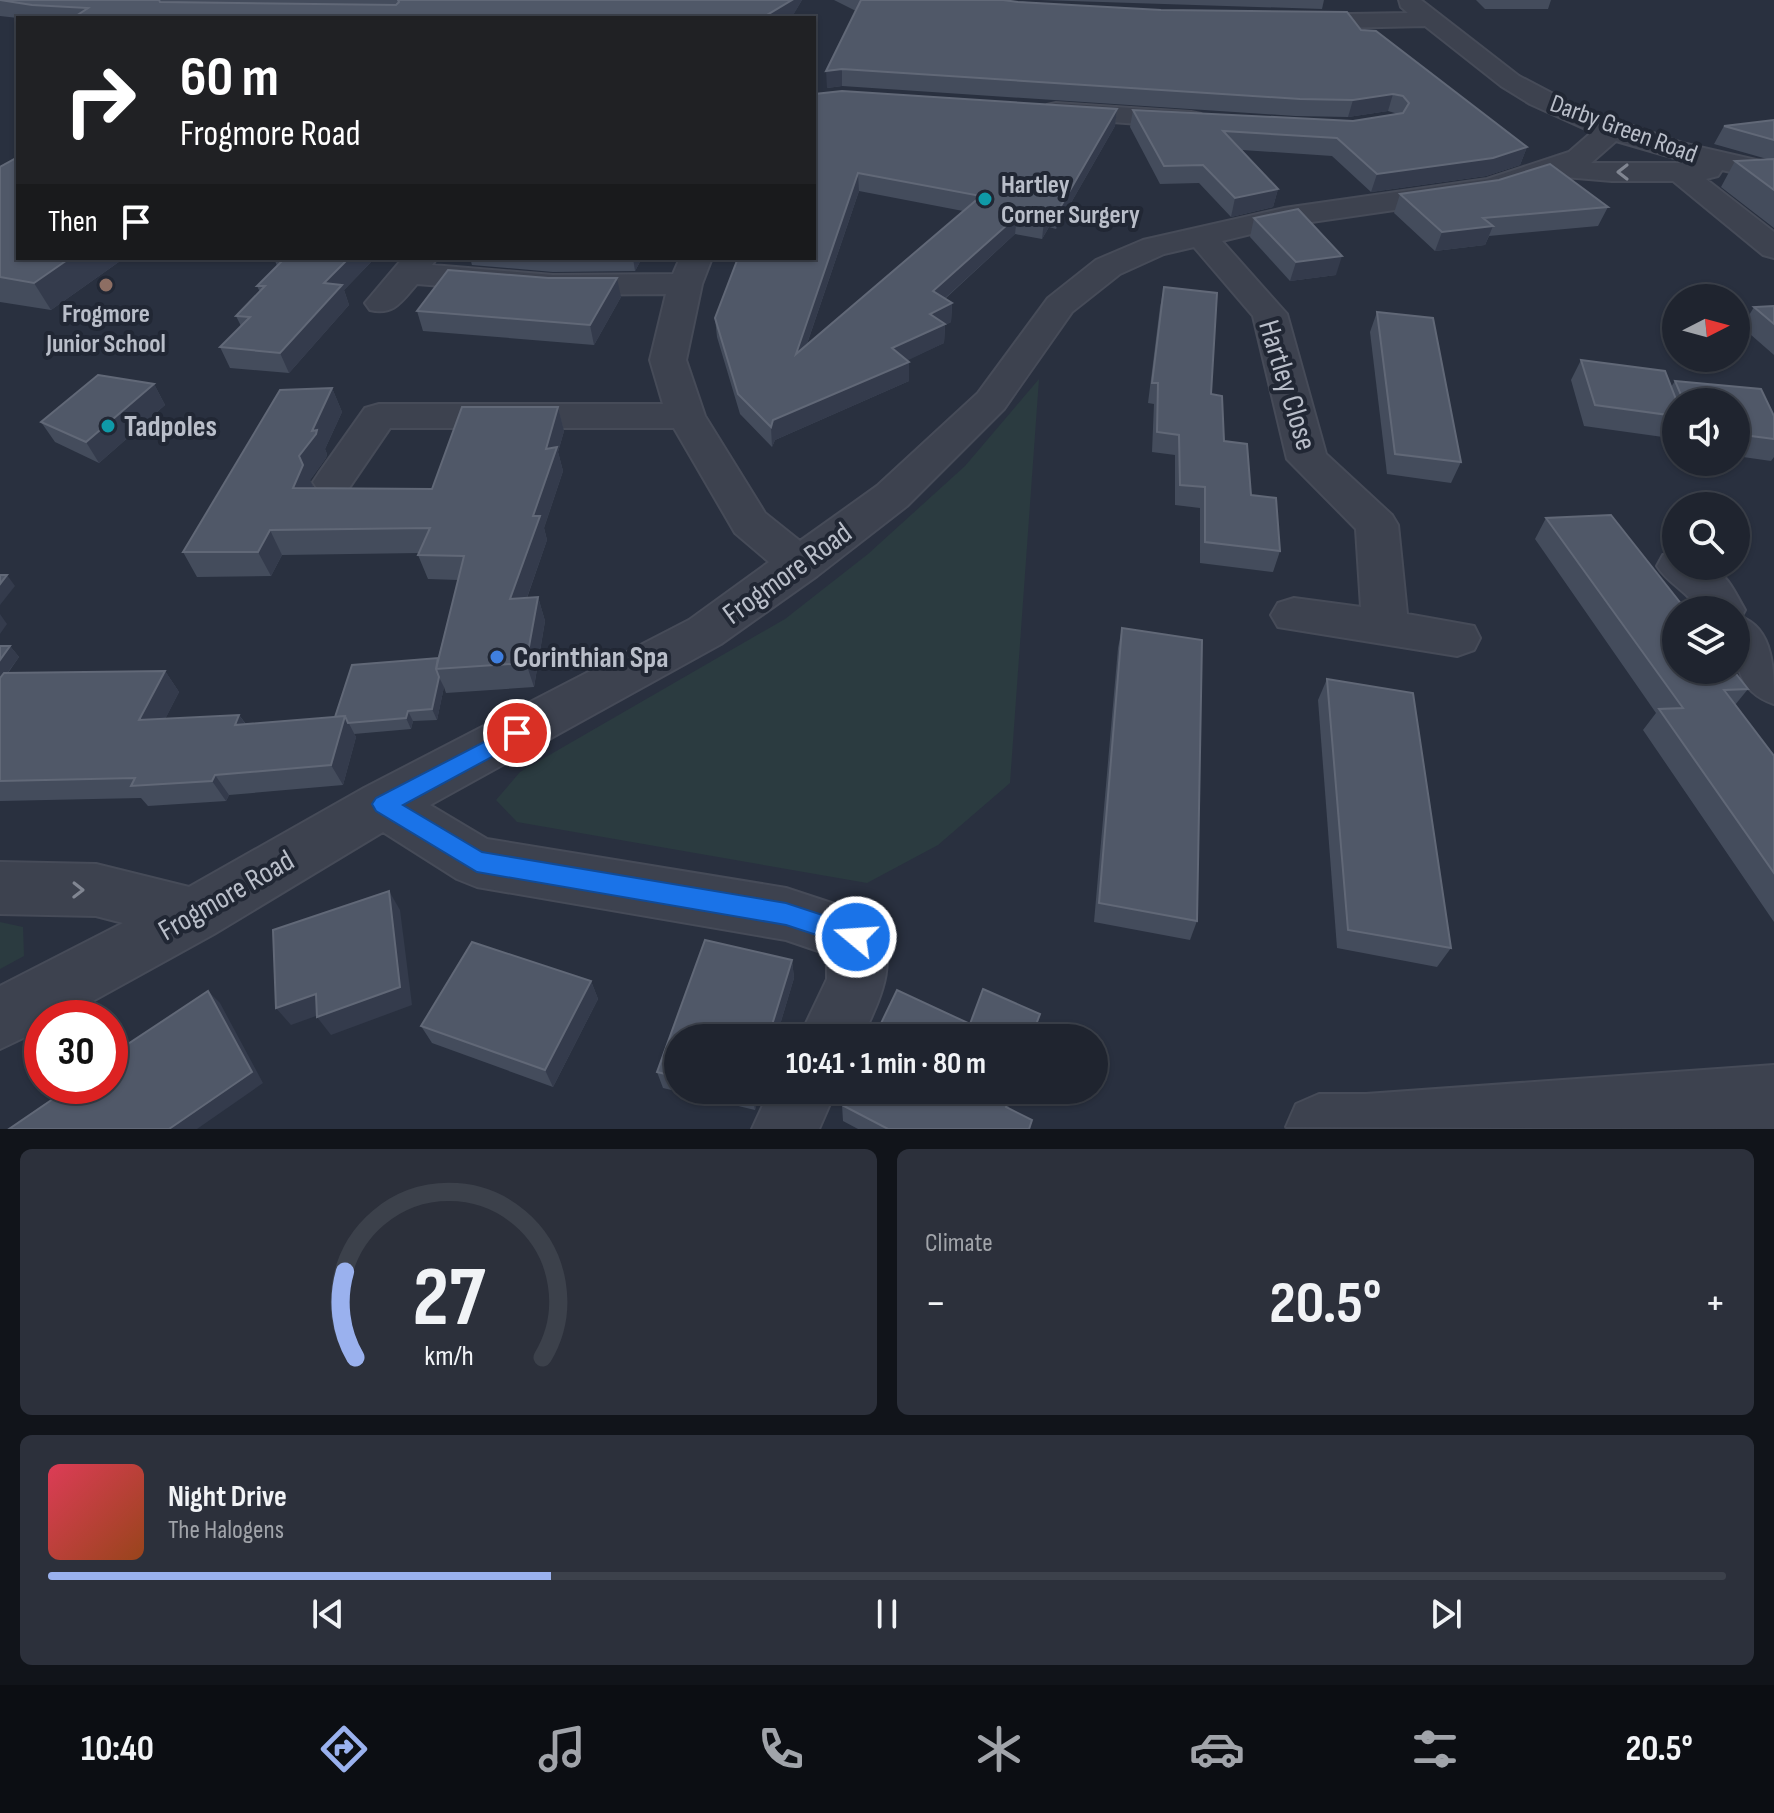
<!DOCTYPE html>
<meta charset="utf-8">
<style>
:root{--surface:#1f242f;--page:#2c303b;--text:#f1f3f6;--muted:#a1a4aa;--line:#3c414b;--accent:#9ab1ee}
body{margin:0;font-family:"Sofia Sans Condensed",sans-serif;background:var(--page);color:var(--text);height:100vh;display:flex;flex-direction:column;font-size:30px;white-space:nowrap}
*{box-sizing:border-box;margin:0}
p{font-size:26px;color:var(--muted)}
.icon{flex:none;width:44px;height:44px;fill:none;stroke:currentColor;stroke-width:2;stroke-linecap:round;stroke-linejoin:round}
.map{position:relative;height:1129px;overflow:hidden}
.drawer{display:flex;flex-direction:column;gap:20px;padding:20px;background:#11141a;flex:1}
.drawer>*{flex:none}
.guide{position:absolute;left:16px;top:16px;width:800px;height:244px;border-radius:0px;box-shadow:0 2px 6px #0004,0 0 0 2px var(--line);background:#202124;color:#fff;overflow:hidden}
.needle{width:52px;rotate:84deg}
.controls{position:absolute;left:1662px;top:284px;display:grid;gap:16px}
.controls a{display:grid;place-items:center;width:88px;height:88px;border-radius:50%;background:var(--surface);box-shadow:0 2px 6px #0004,0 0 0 2px var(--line);font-size:40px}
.speed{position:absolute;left:24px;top:1000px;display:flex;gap:16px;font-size:40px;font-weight:700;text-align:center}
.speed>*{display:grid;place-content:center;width:104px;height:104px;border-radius:50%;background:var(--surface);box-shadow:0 2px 6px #0004,0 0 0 2px var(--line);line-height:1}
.speed .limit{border:12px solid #d22;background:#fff;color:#111}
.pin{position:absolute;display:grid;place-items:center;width:68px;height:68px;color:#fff;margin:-34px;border:4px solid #fff;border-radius:50%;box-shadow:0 2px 8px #0007}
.me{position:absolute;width:88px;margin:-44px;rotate:288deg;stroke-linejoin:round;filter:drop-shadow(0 0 6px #0008)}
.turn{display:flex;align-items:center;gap:28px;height:168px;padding:0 32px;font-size:36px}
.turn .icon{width:104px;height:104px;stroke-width:2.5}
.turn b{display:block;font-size:56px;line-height:68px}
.then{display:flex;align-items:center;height:76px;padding:0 32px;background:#0003;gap:16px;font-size:30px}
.big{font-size:60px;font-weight:700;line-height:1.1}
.drawer .tile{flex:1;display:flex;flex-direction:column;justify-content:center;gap:12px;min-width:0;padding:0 28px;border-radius:12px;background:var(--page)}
.drawer .dial{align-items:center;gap:0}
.dial svg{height:208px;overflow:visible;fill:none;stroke:var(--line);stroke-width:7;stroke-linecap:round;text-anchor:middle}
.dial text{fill:var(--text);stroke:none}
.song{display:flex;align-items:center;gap:24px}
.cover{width:96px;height:96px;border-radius:12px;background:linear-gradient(135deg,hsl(350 70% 55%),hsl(20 70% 35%))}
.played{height:8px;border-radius:4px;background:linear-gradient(90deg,var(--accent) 30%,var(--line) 30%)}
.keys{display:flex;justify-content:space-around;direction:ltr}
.heat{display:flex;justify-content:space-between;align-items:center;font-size:44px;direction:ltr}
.drawer .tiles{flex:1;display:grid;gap:20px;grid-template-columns:1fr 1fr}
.tile:last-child{grid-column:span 2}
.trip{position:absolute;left:664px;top:1024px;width:444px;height:80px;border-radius:40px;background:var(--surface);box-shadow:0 2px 6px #0004,0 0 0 2px var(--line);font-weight:700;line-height:80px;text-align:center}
.menu{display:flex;height:128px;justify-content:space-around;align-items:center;background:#0c0e13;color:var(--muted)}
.menu .icon{width:56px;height:56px}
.menu .active{color:var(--accent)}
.menu b{font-size:36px;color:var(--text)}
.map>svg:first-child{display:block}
.green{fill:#2b3b40}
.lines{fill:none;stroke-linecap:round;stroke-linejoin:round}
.minor-casing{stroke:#464b58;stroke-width:4}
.minor{fill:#3d424f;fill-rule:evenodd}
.wall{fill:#444c5c;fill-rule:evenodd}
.shaded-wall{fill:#343b4c}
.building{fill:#505868;stroke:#616877;stroke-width:2;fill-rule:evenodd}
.oneway{stroke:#818692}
.route{fill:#1a73e8;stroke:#114b97;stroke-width:2}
.culture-dot{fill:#0f9aa8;stroke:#212734;stroke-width:3}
.education-dot{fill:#8d6e63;stroke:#212734;stroke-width:3}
.shop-dot{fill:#3f7fe0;stroke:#212734;stroke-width:3}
.labels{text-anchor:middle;stroke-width:8;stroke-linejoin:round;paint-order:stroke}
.far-street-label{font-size:26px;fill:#b9bec9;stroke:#212734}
.far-poi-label{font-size:26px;font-weight:bold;fill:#b9bec9;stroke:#212734;text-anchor:start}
.street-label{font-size:30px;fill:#b9bec9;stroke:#212734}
.poi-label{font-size:30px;font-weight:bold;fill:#b9bec9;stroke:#212734;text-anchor:start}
</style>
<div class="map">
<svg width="1774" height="1129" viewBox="0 0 1774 1129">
<rect width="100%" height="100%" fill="#29303f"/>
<g class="green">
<path d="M1039,379L1010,783L938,845L867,883L517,822L496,800L520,772L785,619L868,554L965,466Z"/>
<path d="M0,922L23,927L24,956L0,969Z"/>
</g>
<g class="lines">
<defs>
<g id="minor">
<path d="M1399,0H1421L1519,76L1580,108L1682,143L1774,164V182L1722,170L1718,176L1706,179L1774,232V258L1763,255L1673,181H1612L1553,176L1491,196L1284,226L1222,241L1287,314L1326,454L1392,515L1398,525L1407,614L1474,626L1480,638L1474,650L1457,656L1278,627L1271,615L1278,603L1294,598L1361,607L1356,529L1287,459L1253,316L1194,247L1164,254L1120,274L1072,312L1004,409L907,506L817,576L721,644L430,805L487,839L786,888L877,918C898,965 882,994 862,1038H799L827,979V954L786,940L477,887L457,879L383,832L214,934L62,1018H42V1029L0,1049V986L123,923L96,916L0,914V862L96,864L189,887L364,788L689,620L769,562L735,533L674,428H390L347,491L333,495L319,491L313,482L319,473L365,408L379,404H663L650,360L666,294L553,295L417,284C402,301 394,316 370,310L365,303L403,258H437L432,265L553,275L673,274L680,258H712L702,284L686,360L705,416L765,513L800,541L877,486L978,393L1048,298L1096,260L1143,240L1284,208L1487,179L1569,152L1592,132L1530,104L1501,86L1425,26L1294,29L1286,27L1282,22L1286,17L1294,15L1408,13L1401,7ZM1616,141L1692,163H1591Z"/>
<path d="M1056,103L1191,112L1201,114L1205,120L1201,126L1191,128L1047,117L1043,111L1047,105Z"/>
<path d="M1676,551V566C1722,566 1723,570 1745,610L1741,617C1774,629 1774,671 1774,704C1729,689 1736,649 1736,610H1699C1689,592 1668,584 1657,566L1663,555Z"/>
<path d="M1774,1065V1129L1286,1127L1296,1104L1319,1094H1366Z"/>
<path d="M770,1090H836L819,1129H752Z"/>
</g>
</defs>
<use href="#minor" class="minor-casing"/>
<use href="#minor" class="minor"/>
</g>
<g class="wall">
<path d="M0,0H802L791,18H18L0,16Z"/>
<path d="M834,0H1003L1361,30L1527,147L1520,165L1486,176L1371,192L1332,156L1242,150L1278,189L1273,207L1231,217L1199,183L1160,184L1130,127L1133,110L1353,121L1398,114L1388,111L1348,117L1295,116L842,86L827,88L856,11Z"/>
<path d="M1040,0H1324L1322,9Z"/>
<path d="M1476,0H1551L1548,9H1485Z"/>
<path d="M842,91L1117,109L1115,126L1056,229L1049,227L1042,239L1015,234L945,299L952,303L951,322L945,325L944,343L907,360L909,381L775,440L772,447L740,414L717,337L715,318ZM859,191L963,211L807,344Z"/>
<path d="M1774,120V228L1721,187L1735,161L1767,159L1714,144L1724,126Z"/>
<path d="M0,167L18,258L123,259L51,310L0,302Z"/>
<path d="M1400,194L1608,207L1598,226L1489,236L1485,245L1435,251L1394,213Z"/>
<path d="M1254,218L1336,275L1290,281L1250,237Z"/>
<path d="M274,258H375L344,290L349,305L289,373L230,368L220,347L241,326L236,316L260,292L257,286L277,266Z"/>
<path d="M470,258H642L635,271L553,272L472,265Z"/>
<path d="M1164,287L1211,394L1224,441L1280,551L1273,572L1200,563V508L1175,505V455L1152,452L1154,404L1148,403L1160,307Z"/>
<path d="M621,297L594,345L423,331L417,311Z"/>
<path d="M1774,306V355L1742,327L1754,307Z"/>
<path d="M1377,312L1461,462L1451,483L1387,474L1370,332Z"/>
<path d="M1581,360L1665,371L1671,387L1675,381L1761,389L1774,416V457L1771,461L1736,456V402H1676V434L1674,430L1670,438L1584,426L1571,380Z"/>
<path d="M154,384L165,405L99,463L55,442L41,422Z"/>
<path d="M332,388L342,412L325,449L327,454L326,458L310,480L314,488L432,489L558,407L564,431L558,452L563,471L544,528L547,540L527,598L538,597L545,621L534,687L446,693L444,687L437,720L413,721L411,729L354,734L356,737L343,785L229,795L226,801L148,806L141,798L0,801V646H10L19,657L8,673L165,671L179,692L165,719L239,715L246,724L335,717L438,658L458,580L428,579L418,555L419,553L282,555L271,576L197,577L183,552Z"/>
<path d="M1546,518L1748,689L1735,705L1774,756V922L1643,730L1656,713L1535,539Z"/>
<path d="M1122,628L1197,921L1190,940L1094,922L1118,648Z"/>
<path d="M1327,679L1451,948L1437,967L1337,948L1318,700Z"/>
<path d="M705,940L792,960L794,978L776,1038H678V1090H761L755,1110L663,1088L657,1072Z"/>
<path d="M591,981L598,999L553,1087L432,1043L421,1026Z"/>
<path d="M1015,1090L1008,1108L1032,1120L1030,1129H858L843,1121L842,1105Z"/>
</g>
<g class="shaded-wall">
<path d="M792,0H802L792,17L762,18Z"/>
<path d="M842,69V86L827,88L826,71Z"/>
<path d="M1393,94L1388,111L1348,117L1353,100Z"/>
<path d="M1117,109L1115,126L1056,229L1058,211Z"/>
<path d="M1527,147L1520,165L1486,176L1371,192L1377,174Z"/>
<path d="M858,173L859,191L797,373L796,354Z"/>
<path d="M1278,189L1273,207L1231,217L1235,198Z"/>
<path d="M1051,209L1049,227L1042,239L1044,221Z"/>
<path d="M1017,216L1015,234L932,310L933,291Z"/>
<path d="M1493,226L1485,245L1435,251L1442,232Z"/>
<path d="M1342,256L1336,275L1290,281L1296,262Z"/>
<path d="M70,258L123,259L51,310L34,283Z"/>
<path d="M349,258H375L344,290L349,305L289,373L280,353L324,283Z"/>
<path d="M633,258H642L635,271Z"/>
<path d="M617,278L621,297L594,345L590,325Z"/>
<path d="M952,303L951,322L945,325L944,343L892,368V348L930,314Z"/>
<path d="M909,362V381L775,440L772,447L771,427L773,420Z"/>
<path d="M154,384L165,405L99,463L86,442Z"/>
<path d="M332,388L342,412L325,449L327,454L326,458L310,480L314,489L293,488L299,456Z"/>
<path d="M558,407L564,431L558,452L563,471L544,528L547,540L518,623L510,599L533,516L546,449Z"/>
<path d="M270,530L282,555L271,576L258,552Z"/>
<path d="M7,575L15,586L0,605V584Z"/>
<path d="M538,597L545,621L534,687L526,663Z"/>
<path d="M0,614L7,624L0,634Z"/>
<path d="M10,646L19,657L0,683V660Z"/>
<path d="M165,671L179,692L154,741L139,720Z"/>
<path d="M439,677L444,687L437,720L432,709Z"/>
<path d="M408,711L413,721L411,729L406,718Z"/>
<path d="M239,715L253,735L235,725Z"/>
<path d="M345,716L356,737L343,785L331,765Z"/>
<path d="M215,775L229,795L226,801L212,781Z"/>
<path d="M389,891L400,910L412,1005L331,1035L317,1017Z"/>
<path d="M792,960L794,978L776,1038H768Z"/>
<path d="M591,981L598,999L553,1087L545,1070Z"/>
<path d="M208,991L220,1003L263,1083L197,1129H169Z"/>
<path d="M316,994L330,1011L291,1025L276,1008Z"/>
<path d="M1040,1014L1034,1038H1031Z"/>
<path d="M753,1090H761L755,1110L752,1094Z"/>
<path d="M1012,1090H1015L1003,1123L1006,1107Z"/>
</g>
<g class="building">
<path d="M0,0H159L160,2L396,5L399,2L398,0H792L762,18H73L88,8L32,5Z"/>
<path d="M861,0H1003L1018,2L1161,10L1347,12L1361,30L1376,31L1527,147L1493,158L1377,174L1337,138L1223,131L1278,189L1235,198L1203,165L1164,166L1133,110L1353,121L1403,113L1409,103L1403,96L1393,94L1353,100L1300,99L842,69L826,71Z"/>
<path d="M842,91L1117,109L1058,211L1051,209L1044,221L1017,216L933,291L952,303L930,314L945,324L892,348L909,362L773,420L771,427L738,394L715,318L738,258H814V97L815,94ZM858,173L981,196L796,354Z"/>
<path d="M1774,120V140L1724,126Z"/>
<path d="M18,157V258H70L34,283L0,277V167Z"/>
<path d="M1774,159V190L1735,161Z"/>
<path d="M1550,164L1608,207L1483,218L1493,226L1442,232L1400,194L1499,180Z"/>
<path d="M1298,209L1342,256L1296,262L1254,218Z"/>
<path d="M285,258H349L324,283L342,285L280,353L220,347L250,317L236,316L265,286H257Z"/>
<path d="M448,270L548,278H617L590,325L417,311Z"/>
<path d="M1164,287L1217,293L1211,394L1222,396L1224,441L1247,444L1251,495L1276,498L1280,551L1205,542V487L1180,485L1179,435L1157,432L1158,383H1152Z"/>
<path d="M1774,306V324L1754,307Z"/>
<path d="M1377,312L1433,318L1461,462L1395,454Z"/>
<path d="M1581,360L1665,371L1677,402L1676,416L1595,405Z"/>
<path d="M98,375L154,384L86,442L41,422Z"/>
<path d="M1675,381L1761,389L1774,416V439L1736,434V402H1684Z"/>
<path d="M332,388L312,431L317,430L316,434L299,456L303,465L293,488L432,489L462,407H558L546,449L557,447L533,516H540L510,599L538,597L526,663L436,669L464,556L418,555L430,528L270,530L258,552H183L280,390Z"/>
<path d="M1611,515L1686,610H1676V670H1733L1748,689L1724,690L1774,756V873L1659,709L1683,708L1546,518Z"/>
<path d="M0,575H7L0,584Z"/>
<path d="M1122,628L1202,640L1197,921L1099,903Z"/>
<path d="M0,646H10L0,660Z"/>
<path d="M438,658L436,669L439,677L432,709L408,711L406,718L348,723L345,716L335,717L352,665Z"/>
<path d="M165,671L139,720L239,715L235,725L345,716L331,765L215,775L212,781L131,786L135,778L0,781V678L4,673Z"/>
<path d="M1327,679L1413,693L1451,948L1348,930Z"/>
<path d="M389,891L400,987L317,1017L316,994L276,1008L273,930Z"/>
<path d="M705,940L792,960L768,1038H678V1077L657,1072Z"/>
<path d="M472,942L591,981L545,1070L421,1026Z"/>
<path d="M983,989L1040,1014L1031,1038H874L897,990L970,1024Z"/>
<path d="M208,991L252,1072L169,1129H9L72,1086H110V1060L123,1051L122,1048Z"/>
<path d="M735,1090H753L752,1094Z"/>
<path d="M849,1090H1012L1006,1107L1032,1120L1029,1129H888L842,1105Z"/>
</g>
<defs><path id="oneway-chevron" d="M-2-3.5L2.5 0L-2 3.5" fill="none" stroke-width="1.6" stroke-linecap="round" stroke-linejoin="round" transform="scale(2)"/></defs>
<g class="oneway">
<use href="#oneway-chevron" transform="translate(1623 172) rotate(-180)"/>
<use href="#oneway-chevron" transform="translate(78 890) rotate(1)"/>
</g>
<path class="route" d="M517,725L525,727L528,733L525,739L403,805L482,852L786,903L865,929L868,937L865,945L856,948L786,925L477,872L376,811L372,804L376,798Z"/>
<g class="culture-dot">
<circle cx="985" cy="199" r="8"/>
<circle cx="108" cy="426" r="8"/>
</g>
<circle class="education-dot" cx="106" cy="285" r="8"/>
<circle class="shop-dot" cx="497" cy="657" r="8"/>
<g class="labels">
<g class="far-street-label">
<text transform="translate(1624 128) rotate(20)" y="9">Darby Green Road</text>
</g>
<g class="far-poi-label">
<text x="1001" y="193">Hartley<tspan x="1001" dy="30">Corner Surgery</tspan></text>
<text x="106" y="322" text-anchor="middle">Frogmore<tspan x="106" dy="30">Junior School</tspan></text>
</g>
<g class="street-label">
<text transform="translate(1288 385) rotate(73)" y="10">Hartley Close</text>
<text transform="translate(787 573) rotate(-36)" y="10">Frogmore Road</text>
<text transform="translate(226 895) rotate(-30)" y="10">Frogmore Road</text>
</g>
<g class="poi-label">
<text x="124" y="436">Tadpoles</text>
<text x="513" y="667">Corinthian Spa</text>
</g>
</g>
</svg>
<div class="controls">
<a><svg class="needle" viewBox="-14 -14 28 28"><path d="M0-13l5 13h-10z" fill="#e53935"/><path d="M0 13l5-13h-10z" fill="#a1a4aa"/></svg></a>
<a><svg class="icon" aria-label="sound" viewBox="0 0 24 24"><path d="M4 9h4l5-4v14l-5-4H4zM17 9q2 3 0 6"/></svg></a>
<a><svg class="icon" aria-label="search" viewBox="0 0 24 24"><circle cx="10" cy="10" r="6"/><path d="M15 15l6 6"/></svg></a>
<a><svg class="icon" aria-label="layers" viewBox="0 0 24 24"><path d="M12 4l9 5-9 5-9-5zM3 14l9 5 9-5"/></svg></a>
</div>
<div class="speed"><div class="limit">30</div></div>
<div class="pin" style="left:517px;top:733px;background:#d93025"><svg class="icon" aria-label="arrive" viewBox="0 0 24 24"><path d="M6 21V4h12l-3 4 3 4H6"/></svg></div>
<svg class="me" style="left:856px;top:937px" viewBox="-20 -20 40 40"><circle r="17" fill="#1a73e8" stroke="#fff" stroke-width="3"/><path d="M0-11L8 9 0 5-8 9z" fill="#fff"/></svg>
<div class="trip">10:41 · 1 min · 80 m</div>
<div class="guide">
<div class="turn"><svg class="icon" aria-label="right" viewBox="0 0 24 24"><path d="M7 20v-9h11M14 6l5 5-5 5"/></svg><div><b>60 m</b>Frogmore Road</div></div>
<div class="then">Then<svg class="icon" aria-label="arrive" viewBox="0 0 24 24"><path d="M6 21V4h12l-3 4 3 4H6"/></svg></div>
</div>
</div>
<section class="drawer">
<div class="tiles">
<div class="tile dial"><svg viewBox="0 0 100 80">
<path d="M14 69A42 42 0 1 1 86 69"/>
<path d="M14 69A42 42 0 0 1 10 36" stroke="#9ab1ee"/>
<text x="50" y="56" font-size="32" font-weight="700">27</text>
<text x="50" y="72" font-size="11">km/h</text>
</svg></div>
<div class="tile"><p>Climate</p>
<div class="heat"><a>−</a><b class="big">20.5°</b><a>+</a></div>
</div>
<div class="tile">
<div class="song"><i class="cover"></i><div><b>Night Drive</b><p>The Halogens</p></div></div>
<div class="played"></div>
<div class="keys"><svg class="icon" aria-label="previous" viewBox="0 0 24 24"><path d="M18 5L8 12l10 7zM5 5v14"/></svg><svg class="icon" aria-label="pause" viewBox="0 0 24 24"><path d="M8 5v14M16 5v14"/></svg><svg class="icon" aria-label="next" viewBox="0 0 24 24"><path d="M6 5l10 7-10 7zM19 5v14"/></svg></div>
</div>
</div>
</section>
<nav class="menu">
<b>10:40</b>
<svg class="icon active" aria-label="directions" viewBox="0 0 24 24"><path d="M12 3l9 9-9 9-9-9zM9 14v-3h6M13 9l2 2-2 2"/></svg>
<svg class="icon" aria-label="music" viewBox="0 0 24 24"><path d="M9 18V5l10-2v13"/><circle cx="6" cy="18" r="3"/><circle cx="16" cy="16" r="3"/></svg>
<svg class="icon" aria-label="phone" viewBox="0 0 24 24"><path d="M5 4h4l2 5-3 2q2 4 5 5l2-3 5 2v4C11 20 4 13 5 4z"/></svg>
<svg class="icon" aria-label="climate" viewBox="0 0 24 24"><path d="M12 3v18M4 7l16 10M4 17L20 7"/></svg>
<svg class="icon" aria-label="car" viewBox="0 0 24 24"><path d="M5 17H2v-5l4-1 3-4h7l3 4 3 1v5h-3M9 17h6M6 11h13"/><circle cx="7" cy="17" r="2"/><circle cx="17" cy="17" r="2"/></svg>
<svg class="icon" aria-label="filters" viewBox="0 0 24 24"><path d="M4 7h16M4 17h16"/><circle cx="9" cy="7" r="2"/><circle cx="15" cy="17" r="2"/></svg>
<b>20.5°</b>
</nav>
